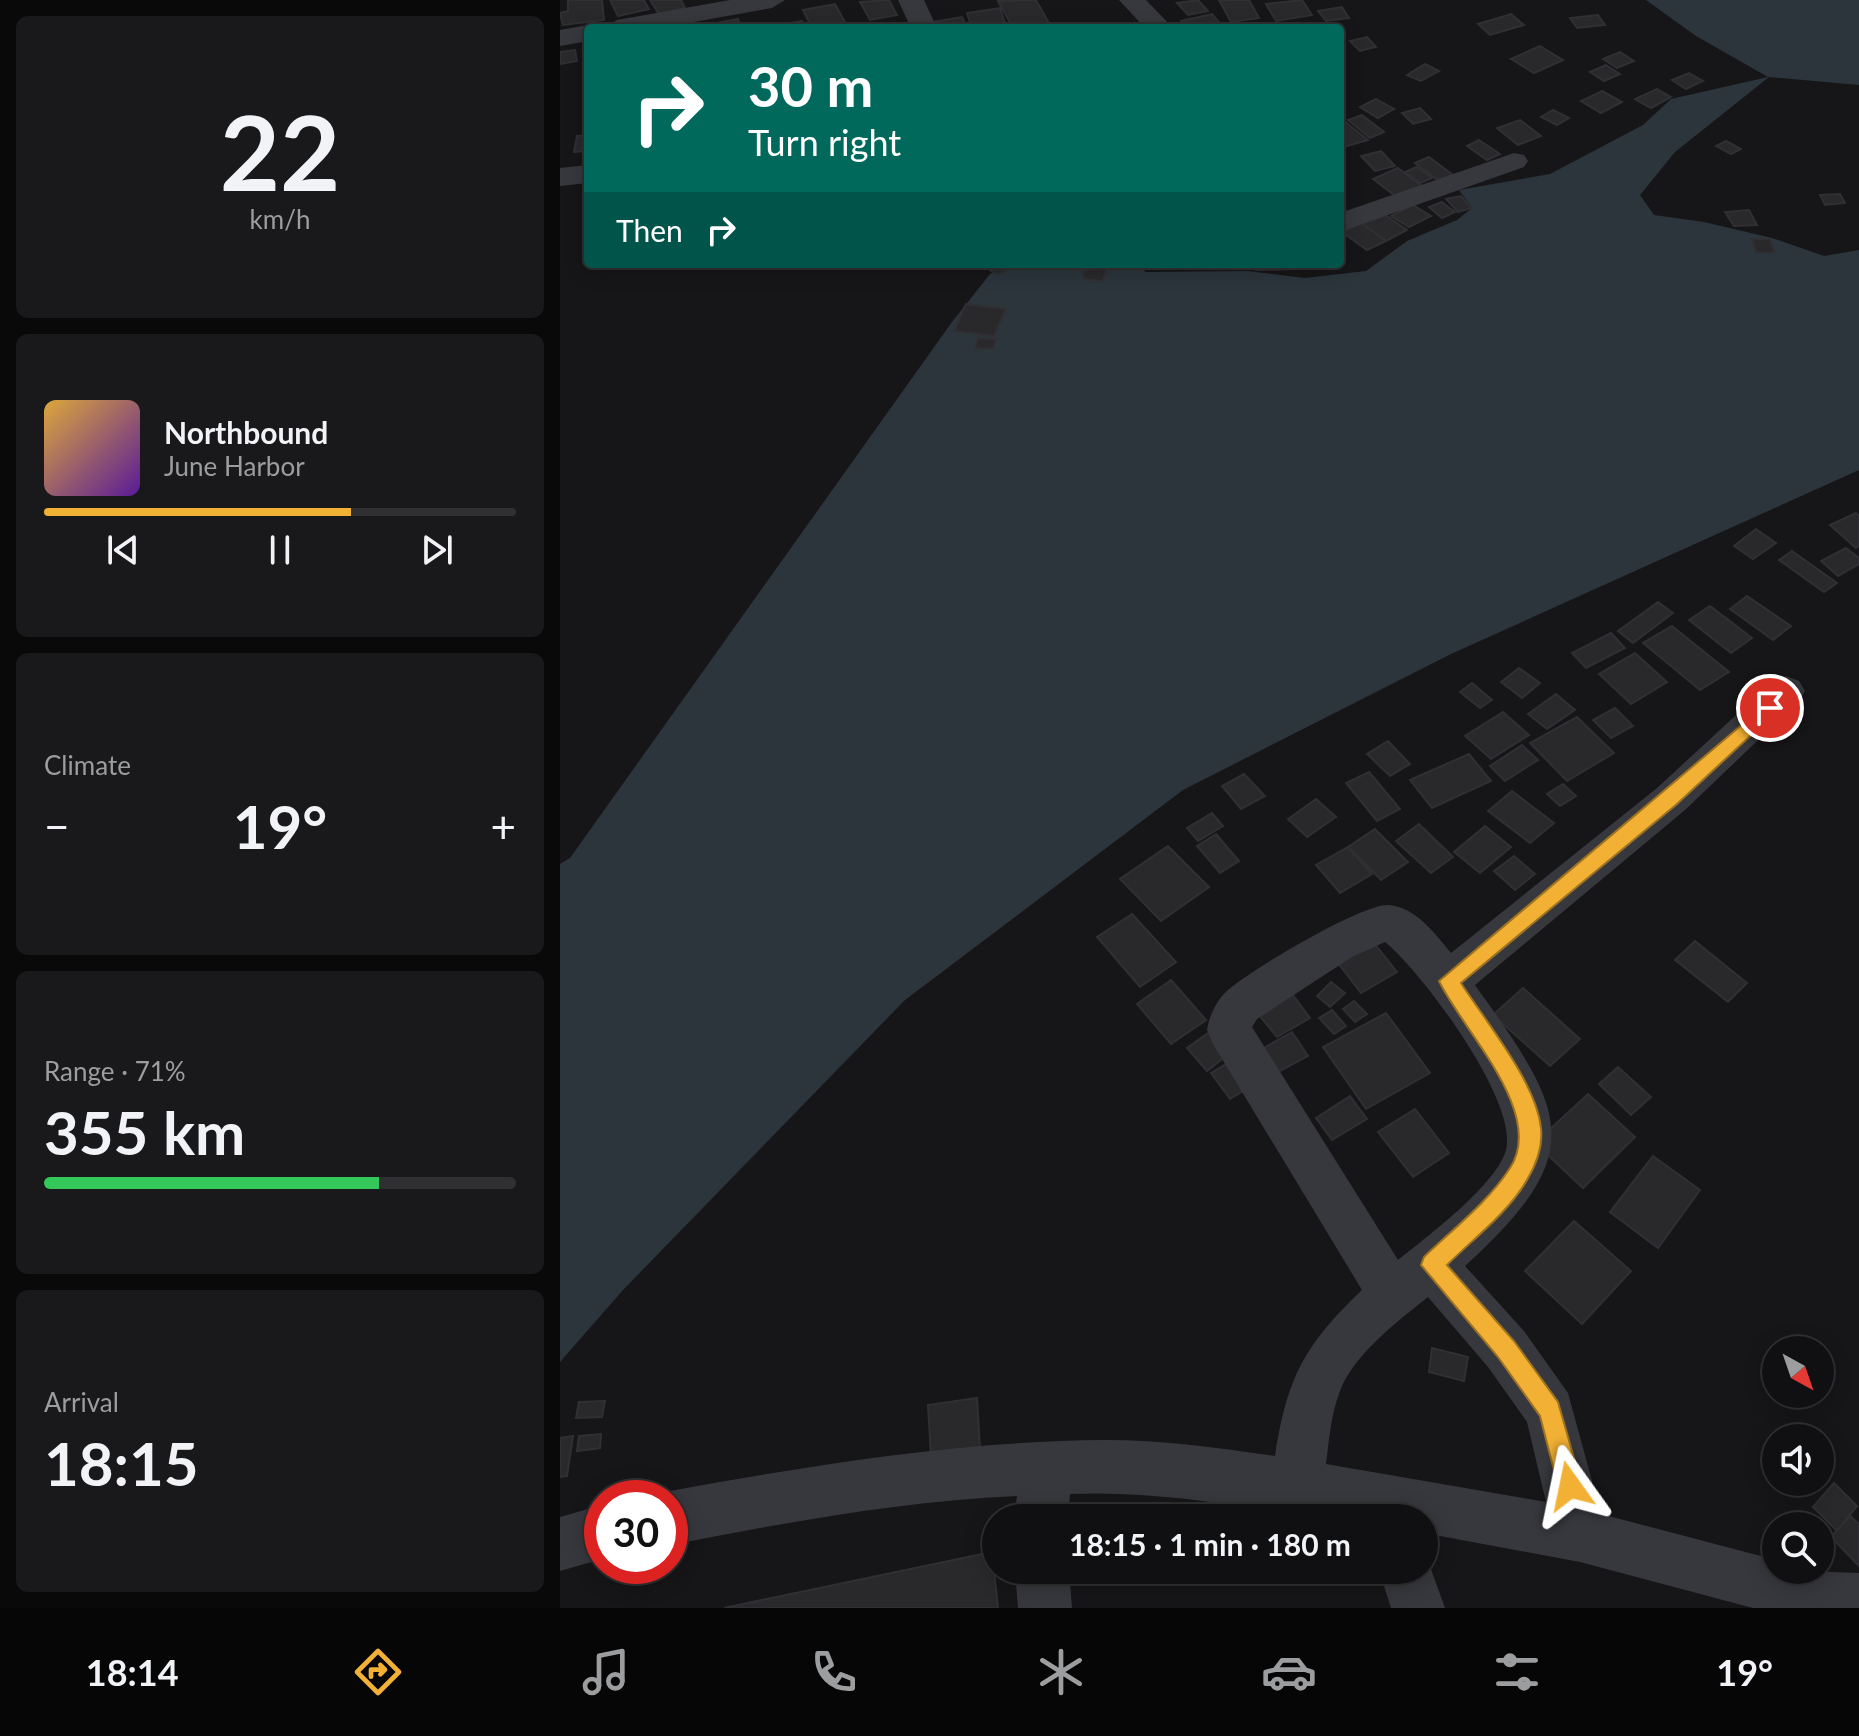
<!DOCTYPE html>
<meta charset="utf-8">
<style>
:root{--surface:#101012;--page:#19191b;--text:#f1f3f6;--muted:#9c9d9f;--line:#303032;--accent:#f2b134}
body{margin:0;font-family:Lato,sans-serif;background:var(--page);color:var(--text);height:100vh;display:flex;flex-direction:column;font-size:30px;white-space:nowrap}
*{box-sizing:border-box;margin:0}
p{font-size:26px;color:var(--muted)}
.icon{flex:none;width:44px;height:44px;fill:none;stroke:currentColor;stroke-width:2;stroke-linecap:round;stroke-linejoin:round}
.map{position:relative;flex:1;overflow:hidden}
.drawer{display:flex;flex-direction:column;gap:16px;padding:16px;background:#09090a;width:560px}
.drawer>*{flex:none}
.top-card{position:absolute;left:24px;top:24px;width:760px;height:244px;border-radius:8px;box-shadow:0 4px 20px #0003,0 0 0 2px var(--line);background:#00695c;color:#fff;overflow:hidden}
.needle{width:52px;rotate:140deg}
.controls{position:absolute;left:1202px;top:1336px;display:grid;gap:16px}
.controls a{display:grid;place-items:center;width:72px;height:72px;border-radius:50%;background:var(--surface);box-shadow:0 4px 20px #0003,0 0 0 2px var(--line);font-size:40px}
.speed{position:absolute;left:24px;top:1480px;display:flex;gap:16px;font-size:40px;font-weight:700;text-align:center}
.speed>*{display:grid;place-content:center;width:104px;height:104px;border-radius:50%;background:var(--surface);box-shadow:0 4px 20px #0003,0 0 0 2px var(--line);line-height:1}
.speed .limit{border:12px solid #d22;background:#fff;color:#111}
.pin{position:absolute;display:grid;place-items:center;width:68px;height:68px;color:#fff;margin:-34px;border:4px solid #fff;border-radius:50%;box-shadow:0 2px 8px #0007}
.me{position:absolute;width:88px;margin:-44px;rotate:348deg;stroke-linejoin:round;filter:drop-shadow(0 0 6px #0008)}
.turn{display:flex;align-items:center;gap:28px;height:168px;padding:0 32px;font-size:36px}
.turn .icon{width:104px;height:104px;stroke-width:2.5}
.turn b{display:block;font-size:56px;line-height:68px}
.then{display:flex;align-items:center;height:76px;padding:0 32px;background:#0003;gap:16px;font-size:30px}
.big{font-size:60px;font-weight:700;line-height:1.1}
.drawer .tile{flex:1;display:flex;flex-direction:column;justify-content:center;gap:12px;min-width:0;padding:0 28px;border-radius:12px;background:var(--page)}
.drawer .dial{align-items:center;gap:0}
.dial b{font-size:104px;line-height:1}
.song{display:flex;align-items:center;gap:24px}
.cover{width:96px;height:96px;border-radius:12px;background:linear-gradient(135deg,hsl(40 70% 55%),hsl(270 70% 35%))}
.played{height:8px;border-radius:4px;background:linear-gradient(90deg,var(--accent) 65%,var(--line) 65%)}
.keys{display:flex;justify-content:space-around;direction:ltr}
.heat{display:flex;justify-content:space-between;align-items:center;font-size:44px;direction:ltr}
.charge{height:12px;border-radius:6px;background:linear-gradient(90deg,#34c759 71%,var(--line) 0)}
.trip{position:absolute;left:422px;top:1504px;width:456px;height:80px;border-radius:40px;background:var(--surface);box-shadow:0 4px 20px #0003,0 0 0 2px var(--line);font-weight:700;line-height:80px;text-align:center}
.menu{display:flex;height:128px;justify-content:space-around;align-items:center;background:#060607;color:var(--muted)}
.menu .icon{width:56px;height:56px}
.menu .on{color:var(--accent)}
.menu b{font-size:36px;color:var(--text)}
main{display:flex;flex:1;min-height:0}
.map>svg:first-child{display:block}
.water{fill:#2c353c}
.building{fill:#29292c;stroke:#303034;stroke-width:2}
.lines{fill:none;stroke-linecap:round;stroke-linejoin:round}
.minor{fill:#37383d;fill-rule:evenodd}
.route{fill:#f2b134;stroke:#9d7322;stroke-width:2}
</style>
<main>
<section class="drawer">
<div class="tile dial"><b>22</b><p>km/h</p></div>
<div class="tile">
<div class="song"><i class="cover"></i><div><b>Northbound</b><p>June Harbor</p></div></div>
<div class="played"></div>
<div class="keys"><svg class="icon" aria-label="previous" viewBox="0 0 24 24"><path d="M18 5L8 12l10 7zM5 5v14"/></svg><svg class="icon" aria-label="pause" viewBox="0 0 24 24"><path d="M8 5v14M16 5v14"/></svg><svg class="icon" aria-label="next" viewBox="0 0 24 24"><path d="M6 5l10 7-10 7zM19 5v14"/></svg></div>
</div>
<div class="tile"><p>Climate</p>
<div class="heat"><a>−</a><b class="big">19°</b><a>+</a></div>
</div>
<div class="tile"><p>Range · 71%</p><b class="big">355 km</b><div class="charge"></div></div>
<div class="tile"><p>Arrival</p><b class="big">18:15</b></div>
</section>
<div class="map">
<svg width="1299" height="1608" viewBox="0 0 1299 1608">
<rect width="100%" height="100%" fill="#161618"/>
<path class="water" d="M1086,0H1299V85L1209,77L1115,152L1080,195L1094,215L1144,222L1212,238L1264,256L1299,250V470L891,654L623,790L345,1000L63,1290L0,1362V864L10,858L392,322L430,274L447,264H575L586,272L688,271L745,278L806,271L847,241L897,220L912,208L899,190L990,174L1083,125L1111,99L1208,77L1136,36Z"/>
<g class="building">
<path d="M8,0H42L44,20L3,25L0,13L8,11Z"/>
<path d="M50,0H84L89,9L58,16Z"/>
<path d="M90,0H121L125,8L99,14Z"/>
<path d="M329,0L337,15L310,20L300,2Z"/>
<path d="M476,0L490,25L453,28L438,1Z"/>
<path d="M638,0L648,11L628,15L617,3Z"/>
<path d="M659,0H689L699,18L671,22Z"/>
<path d="M742,0L752,15L716,21L706,4Z"/>
<path d="M275,4L286,24L252,28L243,10Z"/>
<path d="M782,7L789,18L766,21L758,11Z"/>
<path d="M440,8L445,23L412,28L407,13Z"/>
<path d="M652,14L661,25L626,28L621,21Z"/>
<path d="M951,14L964,25L930,35L918,24Z"/>
<path d="M1038,15L1045,25L1017,28L1010,18Z"/>
<path d="M402,17L407,28H374L372,22Z"/>
<path d="M178,19L181,28L142,26Z"/>
<path d="M242,21L245,28L206,27Z"/>
<path d="M807,37L816,47L800,51L790,41Z"/>
<path d="M980,46L1003,60L974,73L951,59Z"/>
<path d="M15,50L17,61L0,64V52Z"/>
<path d="M1060,52L1074,61L1057,68L1043,59Z"/>
<path d="M865,64L879,71L861,81L847,75Z"/>
<path d="M1046,65L1060,74L1044,81L1030,72Z"/>
<path d="M1129,73L1143,81L1126,89L1112,80Z"/>
<path d="M1097,89L1111,97L1091,108L1075,99Z"/>
<path d="M1042,91L1062,102L1041,113L1021,101Z"/>
<path d="M816,99L834,109L818,118L800,107Z"/>
<path d="M860,108L871,119L853,124L842,113Z"/>
<path d="M993,110L1009,118L997,125L981,117Z"/>
<path d="M802,115L824,132L810,138L788,120Z"/>
<path d="M960,120L981,136L958,145L937,128Z"/>
<path d="M784,121L808,140L780,148V122Z"/>
<path d="M28,135V151L14,152L17,136Z"/>
<path d="M919,140L940,154L927,160L907,146Z"/>
<path d="M1166,141L1181,149L1171,154L1156,146Z"/>
<path d="M821,151L835,166L815,171L801,156Z"/>
<path d="M869,157L893,175L879,181L855,163Z"/>
<path d="M857,167L872,178L860,183L845,172Z"/>
<path d="M838,168L863,187L838,198L813,179Z"/>
<path d="M1280,194L1285,203L1265,205L1260,195Z"/>
<path d="M901,196L911,208L898,212L886,199Z"/>
<path d="M882,202L895,212L882,218L869,207Z"/>
<path d="M853,205L871,216L849,227L831,216Z"/>
<path d="M1189,210L1197,225L1174,226L1165,212Z"/>
<path d="M822,213L847,230L826,241L801,223Z"/>
<path d="M801,223L826,241L807,250L782,232Z"/>
<path d="M1192,239H1210L1215,253H1196Z"/>
<path d="M450,264L453,266L438,275L422,265Z"/>
<path d="M695,264H738V269L696,270Z"/>
<path d="M547,267L543,281L524,279L522,271Z"/>
<path d="M406,304L446,309L434,336L394,331Z"/>
<path d="M418,338L436,339L433,349L415,348Z"/>
<path d="M1296,513L1299,516V546L1296,548L1270,525Z"/>
<path d="M1196,529L1216,543L1193,559L1174,546Z"/>
<path d="M1286,548L1299,558V564L1278,576L1261,561Z"/>
<path d="M1232,551L1277,583L1264,592L1219,560Z"/>
<path d="M1187,596L1231,626L1213,640L1170,609Z"/>
<path d="M1098,602L1113,613L1073,643L1058,631Z"/>
<path d="M1150,606L1192,638L1171,653L1129,620Z"/>
<path d="M1112,626L1169,672L1140,690L1083,643Z"/>
<path d="M1051,633L1065,648L1026,668L1012,653Z"/>
<path d="M1075,653L1107,682L1071,704L1039,674Z"/>
<path d="M959,668L980,683L962,698L941,682Z"/>
<path d="M912,683L932,700L920,708L900,692Z"/>
<path d="M996,694L1015,710L987,729L968,714Z"/>
<path d="M1055,708L1073,726L1051,738L1033,720Z"/>
<path d="M943,712L969,735L931,759L905,736Z"/>
<path d="M1017,717L1054,753L1007,781L970,743Z"/>
<path d="M828,741L850,764L830,776L807,754Z"/>
<path d="M962,745L978,760L945,781L930,766Z"/>
<path d="M909,754L931,781L872,808L850,780Z"/>
<path d="M809,772L840,809L817,821L786,783Z"/>
<path d="M684,774L705,796L681,809L662,786Z"/>
<path d="M1003,784L1016,796L1000,806L987,794Z"/>
<path d="M952,791L994,823L970,843L928,811Z"/>
<path d="M756,799L776,817L747,837L728,819Z"/>
<path d="M652,813L663,826L638,841L627,828Z"/>
<path d="M859,824L893,857L871,873L836,841Z"/>
<path d="M925,826L951,847L920,873L894,852Z"/>
<path d="M815,829L848,862L821,880L788,847Z"/>
<path d="M656,834L679,861L660,873L637,846Z"/>
<path d="M608,846L649,887L601,921L560,879Z"/>
<path d="M788,847L812,874L780,893L756,865Z"/>
<path d="M954,856L975,874L955,890L934,871Z"/>
<path d="M572,914L616,962L580,987L537,937Z"/>
<path d="M1135,941L1187,983L1168,1002L1115,960Z"/>
<path d="M814,943L837,972L801,993L778,963Z"/>
<path d="M611,980L646,1020L611,1044L577,1004Z"/>
<path d="M771,982L785,993L770,1007L757,996Z"/>
<path d="M963,988L1020,1039L990,1066L933,1015Z"/>
<path d="M729,990L750,1018L717,1037L695,1010Z"/>
<path d="M794,1001L807,1014L795,1022L783,1009Z"/>
<path d="M772,1010L786,1026L774,1034L759,1018Z"/>
<path d="M826,1013L870,1073L806,1109L763,1047Z"/>
<path d="M651,1031L671,1052L647,1071L627,1048Z"/>
<path d="M732,1032L748,1056L709,1077L693,1054Z"/>
<path d="M674,1059L693,1085L670,1099L651,1073Z"/>
<path d="M1058,1067L1091,1097L1071,1115L1039,1084Z"/>
<path d="M1028,1094L1075,1137L1023,1188L975,1143Z"/>
<path d="M790,1096L807,1119L772,1140L756,1118Z"/>
<path d="M855,1109L889,1153L853,1177L818,1132Z"/>
<path d="M1093,1156L1140,1190L1098,1248L1050,1212Z"/>
<path d="M1014,1221L1071,1271L1022,1324L965,1271Z"/>
<path d="M872,1348L908,1357L904,1381L869,1372Z"/>
<path d="M417,1398L420,1449L371,1457L368,1405Z"/>
<path d="M45,1401L42,1417L16,1418L19,1402Z"/>
<path d="M41,1434L40,1448L17,1451L19,1436Z"/>
<path d="M13,1436L7,1476L0,1477V1438Z"/>
<path d="M1274,1483L1297,1506L1277,1531L1253,1507Z"/>
<path d="M1290,1516L1299,1524V1566L1271,1537Z"/>
<path d="M432,1552L438,1608H164Z"/>
</g>
<g class="lines">
<g class="minor">
<path d="M170,0H225L212,8L100,28H44L57,20Z"/>
<path d="M338,0H364L377,28H351Z"/>
<path d="M559,0H586L613,28H585Z"/>
<path d="M28,25L37,28H28V41L0,46V30Z"/>
<path d="M954,153L964,155L968,161L964,167L780,232V213Z"/>
<path d="M28,165V183L0,186V168Z"/>
<path d="M1226,676L1239,681L1245,691L1239,701L1125,810L915,985C1006,1112 1031,1152 905,1266L964,1331L1008,1393L1041,1514L1216,1560V1570L1299,1573V1608H1193L1020,1562L864,1533V1518C834,1518 802,1521 772,1518C685,1508 599,1490 510,1494L508,1518H454L457,1496C340,1501 225,1523 110,1545V1498H94L110,1491C254,1465 398,1441 545,1440C602,1440 660,1448 715,1456C727,1378 744,1345 802,1290L653,1044L647,1030C649,1017 656,1001 666,992C687,972 802,903 829,905C856,907 876,935 891,953L1097,788L1213,681ZM825,942C861,971 963,1106 945,1153C933,1187 867,1237 838,1260L692,1027L697,1019L792,957ZM868,1297L928,1367L967,1422L986,1502L766,1464C769,1440 771,1414 780,1391C794,1354 838,1321 868,1297Z"/>
<path d="M42,1505V1559L0,1571V1517Z"/>
<path d="M864,1550L885,1608H831L819,1570H864Z"/>
<path d="M455,1570H509L512,1608H458Z"/>
</g>
</g>
<path class="route" d="M1210,701L1218,708L1216,712L1117,804L901,983C926,1022 976,1082 981,1128C983,1146 976,1165 967,1180C948,1213 913,1239 887,1265L954,1341L998,1402L1022,1486L1018,1495L1010,1498L1001,1495L998,1486L980,1416L938,1357L861,1265L864,1257C893,1229 928,1202 950,1168C986,1113 903,1031 879,981Z"/>
</svg>
<div class="controls">
<a><svg class="needle" viewBox="-14 -14 28 28"><path d="M0-13l5 13h-10z" fill="#e53935"/><path d="M0 13l5-13h-10z" fill="#9c9d9f"/></svg></a>
<a><svg class="icon" aria-label="sound" viewBox="0 0 24 24"><path d="M4 9h4l5-4v14l-5-4H4zM17 9q2 3 0 6"/></svg></a>
<a><svg class="icon" aria-label="search" viewBox="0 0 24 24"><circle cx="10" cy="10" r="6"/><path d="M15 15l6 6"/></svg></a>
</div>
<div class="speed"><div class="limit">30</div></div>
<div class="pin" style="left:1210px;top:708px;background:#d93025"><svg class="icon" aria-label="arrive" viewBox="0 0 24 24"><path d="M6 21V4h12l-3 4 3 4H6"/></svg></div>
<svg class="me" style="left:1010px;top:1486px" viewBox="-20 -20 40 40"><path d="M0-17L14 15 0 8-14 15z" fill="#f2b134" stroke="#fff" stroke-width="4"/></svg>
<div class="trip">18:15 · 1 min · 180 m</div>
<div class="top-card">
<div class="turn"><svg class="icon" aria-label="right" viewBox="0 0 24 24"><path d="M7 20v-9h11M14 6l5 5-5 5"/></svg><div><b>30 m</b>Turn right</div></div>
<div class="then">Then<svg class="icon" aria-label="right" viewBox="0 0 24 24"><path d="M7 20v-9h11M14 6l5 5-5 5"/></svg></div>
</div>
</div>
</main>
<nav class="menu">
<b>18:14</b>
<svg class="icon on" aria-label="directions" viewBox="0 0 24 24"><path d="M12 3l9 9-9 9-9-9zM9 14v-3h6M13 9l2 2-2 2"/></svg>
<svg class="icon" aria-label="music" viewBox="0 0 24 24"><path d="M9 18V5l10-2v13"/><circle cx="6" cy="18" r="3"/><circle cx="16" cy="16" r="3"/></svg>
<svg class="icon" aria-label="phone" viewBox="0 0 24 24"><path d="M5 4h4l2 5-3 2q2 4 5 5l2-3 5 2v4C11 20 4 13 5 4z"/></svg>
<svg class="icon" aria-label="climate" viewBox="0 0 24 24"><path d="M12 3v18M4 7l16 10M4 17L20 7"/></svg>
<svg class="icon" aria-label="car" viewBox="0 0 24 24"><path d="M5 17H2v-5l4-1 3-4h7l3 4 3 1v5h-3M9 17h6M6 11h13"/><circle cx="7" cy="17" r="2"/><circle cx="17" cy="17" r="2"/></svg>
<svg class="icon" aria-label="filters" viewBox="0 0 24 24"><path d="M4 7h16M4 17h16"/><circle cx="9" cy="7" r="2"/><circle cx="15" cy="17" r="2"/></svg>
<b>19°</b>
</nav>
